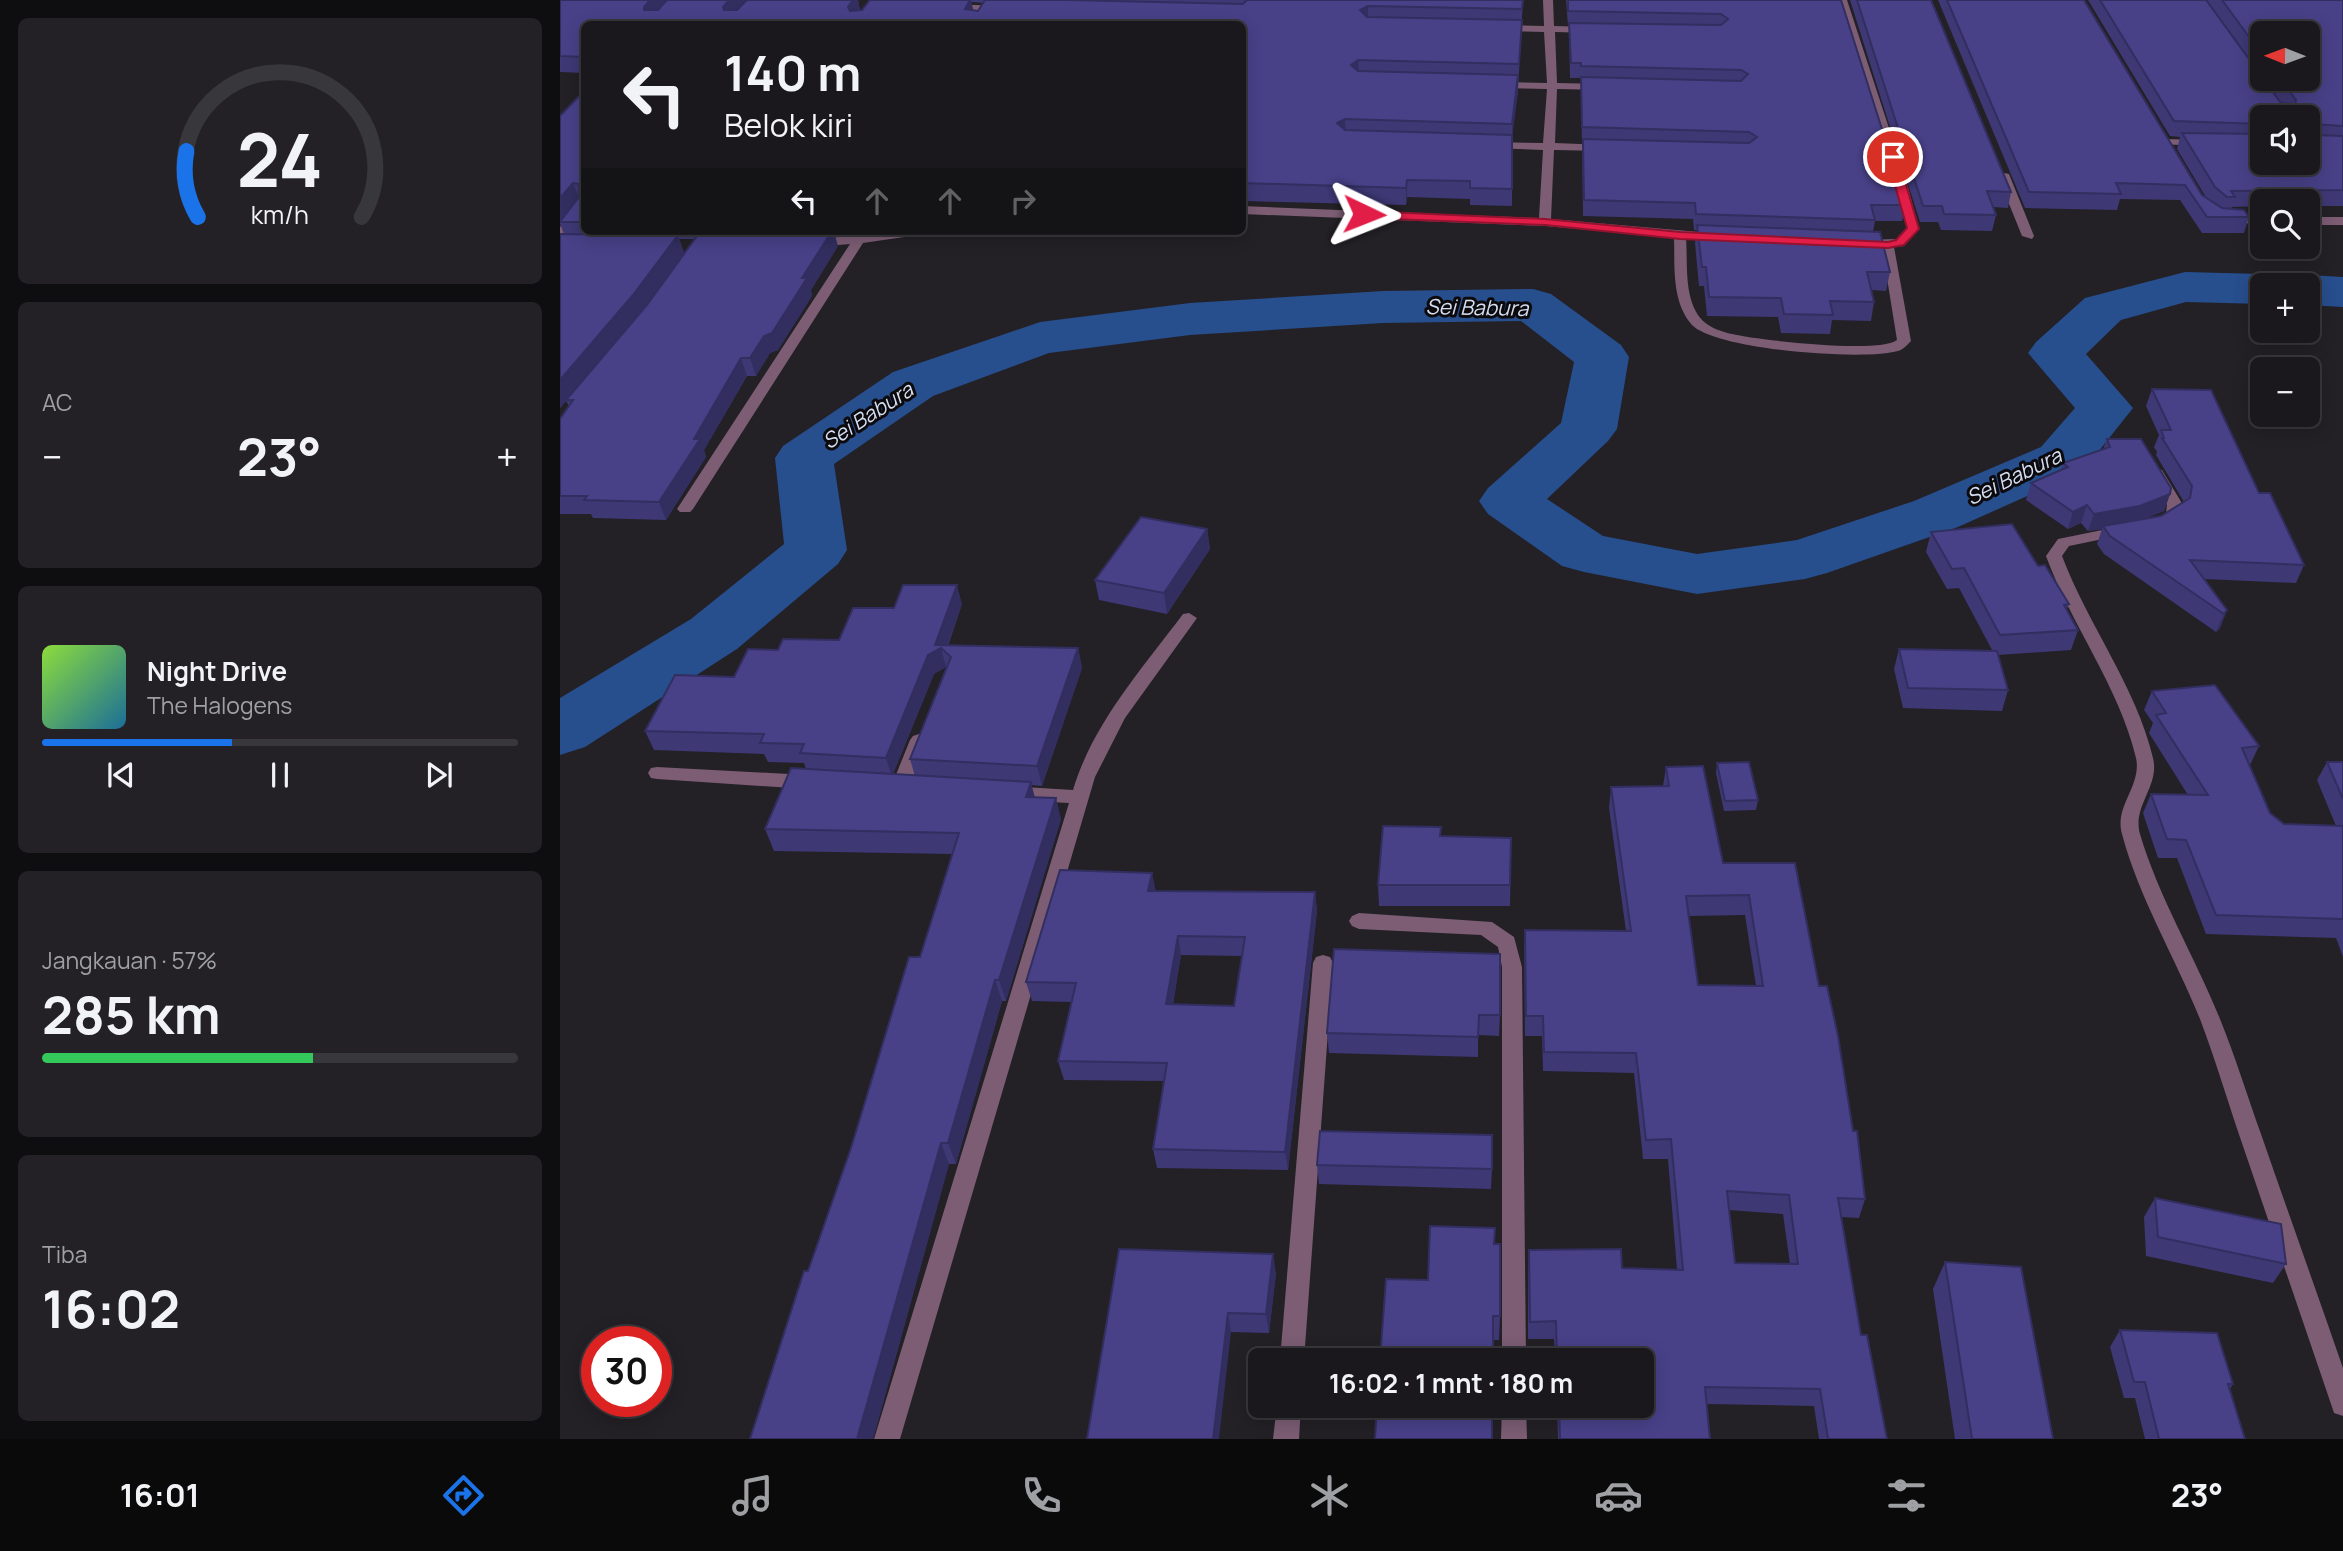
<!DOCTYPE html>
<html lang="id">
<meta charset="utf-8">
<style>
:root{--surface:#1a181c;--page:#232125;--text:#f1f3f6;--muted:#9fa0a3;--line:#38373b;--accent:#1a73e8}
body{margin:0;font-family:Manrope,sans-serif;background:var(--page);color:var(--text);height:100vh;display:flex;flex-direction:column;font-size:26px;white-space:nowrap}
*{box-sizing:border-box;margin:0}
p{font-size:23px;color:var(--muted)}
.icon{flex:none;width:38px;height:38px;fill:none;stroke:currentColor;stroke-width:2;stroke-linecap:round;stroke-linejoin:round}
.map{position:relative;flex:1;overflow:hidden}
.details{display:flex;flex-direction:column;gap:18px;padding:18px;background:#0e0d0f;width:560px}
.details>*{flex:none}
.hud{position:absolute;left:21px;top:21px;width:665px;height:214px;border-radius:10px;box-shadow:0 4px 18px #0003,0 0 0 2px var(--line);background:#1a181c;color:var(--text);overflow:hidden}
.needle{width:46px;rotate:271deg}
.controls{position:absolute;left:1690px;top:21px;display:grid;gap:14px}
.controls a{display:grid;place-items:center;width:70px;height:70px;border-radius:10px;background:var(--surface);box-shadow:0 4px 18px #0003,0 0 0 2px var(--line);font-size:35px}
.speed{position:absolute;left:21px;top:1326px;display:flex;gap:14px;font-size:35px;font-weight:700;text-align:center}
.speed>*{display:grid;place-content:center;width:91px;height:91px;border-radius:50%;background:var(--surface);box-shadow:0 4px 18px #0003,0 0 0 2px var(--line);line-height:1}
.speed .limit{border:10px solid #d22;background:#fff;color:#111}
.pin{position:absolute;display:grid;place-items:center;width:60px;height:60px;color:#fff;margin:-30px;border:4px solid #fff;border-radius:50%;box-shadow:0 2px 7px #0007}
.me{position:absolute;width:77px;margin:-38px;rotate:92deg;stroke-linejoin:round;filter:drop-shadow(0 0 5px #0008)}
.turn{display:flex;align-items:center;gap:24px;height:147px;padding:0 28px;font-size:32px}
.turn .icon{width:91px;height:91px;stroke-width:2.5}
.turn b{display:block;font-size:49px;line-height:60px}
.lanes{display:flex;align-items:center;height:66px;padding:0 28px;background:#0003;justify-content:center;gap:35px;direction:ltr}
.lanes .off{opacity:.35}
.big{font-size:52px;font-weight:700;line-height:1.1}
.details .card{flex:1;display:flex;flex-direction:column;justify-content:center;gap:10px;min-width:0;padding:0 24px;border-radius:10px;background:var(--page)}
.details .dial{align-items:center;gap:0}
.dial svg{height:182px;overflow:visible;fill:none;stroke:var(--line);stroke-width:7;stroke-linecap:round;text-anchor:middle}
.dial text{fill:var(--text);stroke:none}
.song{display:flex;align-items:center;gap:21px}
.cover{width:84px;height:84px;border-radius:10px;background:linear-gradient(135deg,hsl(90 70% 55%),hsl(200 70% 35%))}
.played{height:7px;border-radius:4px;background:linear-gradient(90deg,var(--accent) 40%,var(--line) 40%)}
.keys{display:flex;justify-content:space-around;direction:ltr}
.heat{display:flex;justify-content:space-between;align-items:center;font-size:38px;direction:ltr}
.charge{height:10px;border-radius:5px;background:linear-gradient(90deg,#34c759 57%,var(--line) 0)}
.trip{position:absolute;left:688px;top:1348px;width:406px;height:70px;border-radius:10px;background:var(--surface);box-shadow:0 4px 18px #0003,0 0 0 2px var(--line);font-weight:700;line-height:70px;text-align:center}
.tabs{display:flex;height:112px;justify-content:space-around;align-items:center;background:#0a0a0b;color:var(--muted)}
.tabs .icon{width:49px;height:49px}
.tabs .selected{color:var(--accent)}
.tabs b{font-size:32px;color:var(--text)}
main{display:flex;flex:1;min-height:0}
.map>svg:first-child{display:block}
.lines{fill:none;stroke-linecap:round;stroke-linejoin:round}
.river{fill:#274e8d;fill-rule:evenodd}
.minor{fill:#7c5d74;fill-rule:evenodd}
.wall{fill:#3e3875;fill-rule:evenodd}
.shaded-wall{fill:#322e5f}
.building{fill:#484188;stroke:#322e5f;stroke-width:2;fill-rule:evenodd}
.route{fill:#e11d48;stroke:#92132f;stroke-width:2}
.labels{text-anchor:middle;stroke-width:6;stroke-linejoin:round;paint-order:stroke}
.water-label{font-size:21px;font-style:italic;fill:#d3def1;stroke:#0c0a0d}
</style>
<main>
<section class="details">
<div class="card dial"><svg viewBox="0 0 100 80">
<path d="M14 69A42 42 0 1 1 86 69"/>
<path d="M14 69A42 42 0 0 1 9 40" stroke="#1a73e8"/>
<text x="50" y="56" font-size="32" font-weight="700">24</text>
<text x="50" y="72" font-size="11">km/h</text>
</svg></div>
<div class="card"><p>AC</p>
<div class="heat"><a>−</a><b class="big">23°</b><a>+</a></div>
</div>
<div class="card">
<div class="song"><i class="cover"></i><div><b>Night Drive</b><p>The Halogens</p></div></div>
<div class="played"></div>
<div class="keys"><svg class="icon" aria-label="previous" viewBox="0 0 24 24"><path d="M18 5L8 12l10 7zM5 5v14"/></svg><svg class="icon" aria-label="pause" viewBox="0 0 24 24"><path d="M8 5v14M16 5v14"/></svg><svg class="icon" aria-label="next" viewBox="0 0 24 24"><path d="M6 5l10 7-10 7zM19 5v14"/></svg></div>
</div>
<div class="card"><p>Jangkauan · 57%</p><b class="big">285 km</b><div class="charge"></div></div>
<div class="card"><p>Tiba</p><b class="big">16:02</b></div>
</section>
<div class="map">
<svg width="1783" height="1439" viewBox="0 0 1783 1439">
<rect width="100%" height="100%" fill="#232026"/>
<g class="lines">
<path class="river" d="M1625,272L1703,274L1721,278L1726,285L1730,279L1748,275L1783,277V307L1748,305V285H1703V304L1626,302L1561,320L1526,354L1573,408L1523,471L1398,527L1267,573L1245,579L1137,594L1024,572L1002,566L928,514L919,501L928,488L1001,423L1014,362L961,321L823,323L630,335L489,353L373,396L274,464L287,550L278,564L177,649L25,747L0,755V698L131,619L224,544L215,458L223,446L333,372L480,322L630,303L823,291L973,289L991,294L1061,345L1069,357L1057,429L1048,441L987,499L1043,536L1137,554L1237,540L1354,501L1481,447L1515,408L1468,353L1476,342L1525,298Z"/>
<g class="minor">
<path d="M983,0H993L994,26L1033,27L1038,30L1033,33L995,32L997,83L1044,84L1049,87L1044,90L997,89L995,143L1045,145L1051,148L1045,151L994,150L991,219L1162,234V240L1158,241L1126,238C1128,263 1123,301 1143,321C1151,328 1162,332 1172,334C1197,340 1320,354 1337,340L1322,247L1302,248L1296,244L1302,240L1337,239L1347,228L1335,183L1277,0H1287L1347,183L1359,229L1344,246L1334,247L1351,341C1347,345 1344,349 1338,351C1304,361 1156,350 1132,325C1111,301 1115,266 1114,237L985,226L682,214V206L979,218L983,150L929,148L923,145L929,142L983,143L987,89L935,88L930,85L935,82L987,83L984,32L938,31L933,28L938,25L984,26Z"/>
<path d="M388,4L444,6L449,9L444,12L385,9V5Z"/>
<path d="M1603,139L1642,140L1648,143L1642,146L1599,144L1597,142Z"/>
<path d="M1439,172L1449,174L1474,236L1472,239L1462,236L1437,174Z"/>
<path d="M20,203H24V213L4,238L0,239V227Z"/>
<path d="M1664,215L1703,216V224L1660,222L1658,219Z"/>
<rect x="1748" y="217" width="35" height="8"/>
<path d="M334,231H364L358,235L303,243L133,509L130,512H120L117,509L290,244L255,247L249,243L251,240Z"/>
<path d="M1597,469L1602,470L1623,505L1618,518L1600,529L1592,524L1606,513L1607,505L1590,473Z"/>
<path d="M1562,526L1567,528L1570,531L1567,534L1509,546L1502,556C1528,625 1576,686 1593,758C1600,786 1572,806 1580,834C1599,898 1635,957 1660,1019C1675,1056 1687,1095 1701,1134C1728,1212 1756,1290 1783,1368V1416L1774,1413L1771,1404C1742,1319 1713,1234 1684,1149C1669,1106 1656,1061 1640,1019C1615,957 1579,898 1562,834C1554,806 1582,786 1576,758C1559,686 1511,625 1486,556L1498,539Z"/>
<path d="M629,613L637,618L565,718L535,777L340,1439H314L509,803L450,800L444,798L441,793L444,788L450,786L513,790C533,723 582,669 623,614Z"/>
<path d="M359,734L365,736L368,740L349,787L346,792H334L331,787L350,740L353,736Z"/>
<path d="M97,767L247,775L253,777L256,782L253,787L247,789L97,779L91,778L88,773L91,768Z"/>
<path d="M799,913L932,922L954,937L962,967L966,1360H942V967L938,947L921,935L799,929L792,926L789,921L792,916Z"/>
<path d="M763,955L770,957L773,963L744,1360H720L753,963L756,957Z"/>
<path d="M717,1405H741L739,1439H713Z"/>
<path d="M942,1405H966L967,1439H941Z"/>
</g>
</g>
<g class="wall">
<path d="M0,0H185L177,9V10L298,0L300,10H302L309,0H963L958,91L952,135V206L910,205V199L847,197L846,205L682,201V24H24V73L0,72ZM411,2L424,3L418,11L413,10Z"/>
<path d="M1006,0H1281L1346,205L1342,221H1315L1313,232L1330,272L1326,291L1312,290L1314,302L1311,321L1272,320L1270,334L1221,333L1218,317L1147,316L1144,286H1139L1135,243L1137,230H1134L1133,219L1023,216L1021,78H1010L1009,26H1008Z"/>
<path d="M1290,0H1371L1451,192L1448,208L1433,207L1436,215L1432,231L1381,230L1378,222H1360Z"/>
<path d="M1378,0H1524L1642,195L1647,199L1617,149L1620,137L1610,136L1528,0H1646L1704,79H1748L1703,33V77L1647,0H1783V206H1748V201H1703V206L1672,207L1671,209L1689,217L1684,233H1642L1620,200L1560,199L1557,210L1465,208ZM1703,117L1748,163H1703Z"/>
<path d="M24,91V231H287L274,232L278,246L251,290L252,296L218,350L210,353L196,376H187L144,450L146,457L106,520L33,518L31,514H0V419L9,406L6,401L0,408V234H4L0,224V116ZM119,239H134L87,305L80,313L124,253Z"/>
<path d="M1592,389L1699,493L1744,565L1736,583L1644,579L1667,610L1660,628L1656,632L1544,554L1537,544L1542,529L1528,531L1521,523L1508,529L1466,500L1471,483L1501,470L1503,463L1543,449L1547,439L1610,494L1604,511L1586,518L1601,516L1624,502L1596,455L1597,452L1594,447L1599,435L1586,406Z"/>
<path d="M647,529L650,549L607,614L539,600L535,580Z"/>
<path d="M1371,532L1478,566L1509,604L1507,609L1518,630L1511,650L1438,655L1448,690L1442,711L1343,708L1334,669L1339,649L1432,650L1399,588L1387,589L1366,552Z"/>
<path d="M402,604L388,646L518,648L522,668L482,786L471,785L475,797L501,819L446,1001H442L396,1164H389L313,1439H190L360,957L392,854L214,851L205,829L246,769L244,763L208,762L204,754L94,750L85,731L174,677L279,640L334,608ZM386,667L350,759L355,776L333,774L374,674Z"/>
<path d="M1592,691L1699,746L1690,765H1689L1710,813L1724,824L1776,826L1757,780L1767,762H1783V957L1776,938L1646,934L1617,858H1598L1583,813L1591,794L1628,795L1589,733L1593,723L1584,710Z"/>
<path d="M1157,763L1198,800L1196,810L1164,811L1156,773Z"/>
<path d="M1106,767L1163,863L1259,986L1293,1131L1305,1199L1299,1218L1282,1217L1301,1335L1327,1439H1259L1254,1406L1146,1404L1150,1439H998L997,1405H1082V1360H995L994,1339H968V1268L969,1250L1062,1268L1117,1270L1108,1159H1083L1074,1073L983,1071L982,1036H965L964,950L965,930L1066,931L1049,808L1051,787L1103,786ZM1185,915L1196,986L1138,985L1128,916ZM1169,1210L1223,1214L1230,1264L1175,1263Z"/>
<path d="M881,836L951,838L950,906H819L818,885Z"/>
<path d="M596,891L755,892L757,911L728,1170L597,1168L593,1149L604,1081L504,1080L498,1061L511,1002L472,1001L466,982ZM621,955L682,956L674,1006L613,1004Z"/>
<path d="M774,949L940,1015L939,1036L918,1035V1057L769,1053L767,1033Z"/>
<path d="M757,1165L932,1169L931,1189L759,1184Z"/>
<path d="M1595,1198L1726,1264L1713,1283L1586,1256L1584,1217Z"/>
<path d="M934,1244L940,1316L939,1340H933L868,1280Z"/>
<path d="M559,1249L716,1273L709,1333L671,1332Z"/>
<path d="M1385,1262L1493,1439H1395L1373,1289Z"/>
<path d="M1560,1330L1673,1384L1670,1389L1685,1439H1585L1575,1398H1564L1550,1347Z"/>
</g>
<g class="shaded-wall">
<path d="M90,0H109L89,22L84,10V7Z"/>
<path d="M169,0H185L177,9V12L164,10L163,7Z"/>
<path d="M293,0H298L300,11L292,23L288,7Z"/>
<path d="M410,0H411L414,14L405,9Z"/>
<path d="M808,6V21L800,10Z"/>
<path d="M798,60L799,76L791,65Z"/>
<path d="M958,75V91L952,140V124Z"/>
<path d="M785,119L786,135L777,123Z"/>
<path d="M847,180V197L846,205V188Z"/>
<path d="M13,183L20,200L0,222V198Z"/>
<path d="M272,231H273L278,246L251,290L252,296L218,350L210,353L196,376L190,358Z"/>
<path d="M118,235L124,253L80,313L0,408V380Z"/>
<path d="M181,358L187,376L144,450L146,457L106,520L99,502L134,439Z"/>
<path d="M1610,494L1604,511L1574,523L1543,526L1542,529L1528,531L1534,514Z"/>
<path d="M1527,505L1521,523L1508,529L1513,512Z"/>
<path d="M647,529L650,549L607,614L604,593Z"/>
<path d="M397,585L402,604L385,652L381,648L386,667L374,674L332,777L326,758L368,655L375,645Z"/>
<path d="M1667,610L1660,628L1656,632L1664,614Z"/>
<path d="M518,648L522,668L482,786L477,766Z"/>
<path d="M471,782L476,804L466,797Z"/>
<path d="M496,798L501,819L446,1001L439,980Z"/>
<path d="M592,873L596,892L588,891Z"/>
<path d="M755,892L757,911L728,1170L725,1152Z"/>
<path d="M618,936L621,955L610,1023L606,1004Z"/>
<path d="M435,980L442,1001L396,1164L388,1143Z"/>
<path d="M381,1143L389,1164L313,1439H297Z"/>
<path d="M713,1254L716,1273L709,1333L706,1314Z"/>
<path d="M668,1313L671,1332L659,1439H653Z"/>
</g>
<g class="building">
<path d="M0,0H90L84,7V10H98L107,0H169L163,7L164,10H177L187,0H293L288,7L290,11L302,10L310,0H410L405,9L418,11L425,0H508L683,4L687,0H963L962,9L808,6L800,10L807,17L962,20L959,64L798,60L791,65L798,71L958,75L952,124L785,119L777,123L785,130L952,135V189L910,188V181L847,180L846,188L682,183V24H24V57L0,56Z"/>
<path d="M1008,0H1281L1346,205H1311L1315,220L1136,214L1135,203L1024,200L1023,139L1189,143L1197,137L1189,132L1022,127L1021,77L1181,81L1188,74L1181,70L1021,66V63H1011L1009,23L1161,25L1168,19L1161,14L1008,11Z"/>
<path d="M1297,0H1371L1451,192L1427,191L1436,215L1384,214L1382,206H1363Z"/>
<path d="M1387,0H1524L1642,195L1662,208L1684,210L1689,217H1647L1625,185L1556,183L1561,194L1469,192Z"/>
<path d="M1540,0H1646L1721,103L1735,104L1736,100L1720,79H1748V33H1703V56L1662,0H1783V126L1754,124L1751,133L1754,135L1783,136V190L1671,191L1675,197H1667L1655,187L1622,133L1703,134V163H1748V117H1703V124L1614,121Z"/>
<path d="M24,91V222H0L19,197V184L13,183L0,198V116Z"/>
<path d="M1137,225L1320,232L1330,272H1307L1314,302L1270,301L1273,315L1224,314L1221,298L1149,297L1146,267H1142Z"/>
<path d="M237,231H272L242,278H247L212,333L204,336L190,358H181L134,439H140L99,502L24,500L27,496H0V419L13,400H6L87,305L137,236Z"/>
<path d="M0,234L118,235L73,295L0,380Z"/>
<path d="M1592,389L1651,390L1699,493H1710L1744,565L1630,560L1667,610L1664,614L1550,536L1543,526L1601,516L1630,498L1632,486L1602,438H1604L1601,430H1611Z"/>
<path d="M1547,439H1581L1611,488L1610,494L1580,506L1534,514L1527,505L1513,512L1471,483L1508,467L1503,463L1550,447Z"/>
<path d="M581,517L647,529L604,593L535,580Z"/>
<path d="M1452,524L1478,566L1485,565L1509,604L1504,605L1518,630L1440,635L1404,568L1392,569L1371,532Z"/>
<path d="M343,585H397L375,645L518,648L477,766L350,759L391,657L381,648L368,655L326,758L240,753L244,744L200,743L204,734L85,731L115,675L174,677L188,649L218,650L223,639L279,640L293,608H334Z"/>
<path d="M1339,649L1437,651L1448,690L1348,688Z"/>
<path d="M1655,685L1699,746L1682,748L1710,813L1724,824L1783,826V919L1656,915L1626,840L1607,839L1591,794L1648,795L1596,715L1606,713L1592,691Z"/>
<path d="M1189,762L1198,800L1165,801L1157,763Z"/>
<path d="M1767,762H1783V799Z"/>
<path d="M1143,766L1163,863H1235L1259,986H1267L1278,1036L1293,1131H1297L1305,1199L1278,1198L1301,1335H1307L1327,1439H1268L1260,1389L1145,1387L1150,1439H1000L999,1405H1082V1360H997L996,1321L970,1322L969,1250L1061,1249L1062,1268L1123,1270L1111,1139L1086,1140L1076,1053L984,1052L983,1016H966L965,930L1071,931L1051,787L1109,786L1106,767ZM1189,895L1203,986L1138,985L1126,896ZM1167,1191L1229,1195L1238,1264L1175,1263Z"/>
<path d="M231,768L471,782L466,797L496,798L439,980H435L388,1143H381L297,1439H190L244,1271H248L291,1148L349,957H360L399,833L205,829Z"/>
<path d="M823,826L881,827L880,836L951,838L950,885H818Z"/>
<path d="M500,870L592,873L588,891L755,892L725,1152L593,1149L607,1063L498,1061L516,983L466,982ZM618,936L685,937L674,1006L606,1004Z"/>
<path d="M774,949L940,954V1015H919L918,1037L767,1033Z"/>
<path d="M760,1131L932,1135V1169L757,1165Z"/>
<path d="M1595,1198L1721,1224L1726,1264L1598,1237Z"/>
<path d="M870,1226L935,1228L934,1244H940V1316H933V1360H820L826,1279L868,1280Z"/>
<path d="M559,1249L713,1254L706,1314L668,1313L653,1439H527Z"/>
<path d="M1385,1262L1461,1267L1493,1439H1412Z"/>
<path d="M1560,1330L1657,1333L1673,1384H1668L1685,1439H1599L1585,1382H1574Z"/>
<path d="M817,1405H932V1439H815Z"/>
</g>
<path class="route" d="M1333,154L1338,157L1359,229L1344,245L1328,248L1120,239L985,225L804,218L799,214L804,211L985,219L1120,232L1328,242L1336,240L1347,228L1327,157Z"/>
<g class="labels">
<g class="water-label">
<text transform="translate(917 308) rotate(1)" y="7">Sei Babura</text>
<text transform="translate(308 416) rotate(-33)" y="7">Sei Babura</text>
<text transform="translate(1454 477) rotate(-26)" y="7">Sei Babura</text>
</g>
</g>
</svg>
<div class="controls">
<a><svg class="needle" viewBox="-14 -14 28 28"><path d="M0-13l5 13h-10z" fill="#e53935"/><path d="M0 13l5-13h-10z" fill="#9fa0a3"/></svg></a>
<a><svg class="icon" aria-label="sound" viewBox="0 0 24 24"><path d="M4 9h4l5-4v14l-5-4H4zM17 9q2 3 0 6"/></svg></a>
<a><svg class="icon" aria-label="search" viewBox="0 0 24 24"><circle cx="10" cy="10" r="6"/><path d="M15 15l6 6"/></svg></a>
<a>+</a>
<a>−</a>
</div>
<div class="speed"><div class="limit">30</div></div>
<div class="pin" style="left:1333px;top:157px;background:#d93025"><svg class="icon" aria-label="arrive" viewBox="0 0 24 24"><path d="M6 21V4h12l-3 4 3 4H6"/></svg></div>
<svg class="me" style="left:804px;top:214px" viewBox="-20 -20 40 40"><path d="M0-17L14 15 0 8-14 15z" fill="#e11d48" stroke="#fff" stroke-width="4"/></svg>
<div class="trip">16:02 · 1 mnt · 180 m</div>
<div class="hud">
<div class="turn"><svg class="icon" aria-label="left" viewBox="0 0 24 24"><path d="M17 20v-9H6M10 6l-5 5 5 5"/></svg><div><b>140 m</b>Belok kiri</div></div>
<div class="lanes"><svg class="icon" aria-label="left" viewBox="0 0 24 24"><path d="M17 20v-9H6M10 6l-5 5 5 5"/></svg><svg class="icon off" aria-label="ahead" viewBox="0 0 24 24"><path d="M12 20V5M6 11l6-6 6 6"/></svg><svg class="icon off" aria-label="ahead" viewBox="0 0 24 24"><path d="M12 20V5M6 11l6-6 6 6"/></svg><svg class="icon off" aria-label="right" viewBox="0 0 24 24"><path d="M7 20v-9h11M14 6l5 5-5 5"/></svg></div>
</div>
</div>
</main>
<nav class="tabs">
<b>16:01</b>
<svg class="icon selected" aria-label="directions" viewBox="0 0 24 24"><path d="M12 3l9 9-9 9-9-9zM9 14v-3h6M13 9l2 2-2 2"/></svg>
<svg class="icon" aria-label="music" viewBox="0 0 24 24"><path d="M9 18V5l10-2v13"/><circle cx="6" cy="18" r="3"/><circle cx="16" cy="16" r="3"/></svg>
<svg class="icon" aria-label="phone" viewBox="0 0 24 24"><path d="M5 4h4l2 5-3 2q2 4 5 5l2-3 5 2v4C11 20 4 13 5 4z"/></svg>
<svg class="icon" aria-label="climate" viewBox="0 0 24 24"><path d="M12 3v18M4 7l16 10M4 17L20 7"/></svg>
<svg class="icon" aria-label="car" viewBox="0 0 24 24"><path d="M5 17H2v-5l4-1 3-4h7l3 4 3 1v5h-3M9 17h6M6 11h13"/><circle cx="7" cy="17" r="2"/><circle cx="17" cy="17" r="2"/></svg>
<svg class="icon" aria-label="filters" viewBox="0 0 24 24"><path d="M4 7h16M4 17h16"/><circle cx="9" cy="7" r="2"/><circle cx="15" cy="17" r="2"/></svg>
<b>23°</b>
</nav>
